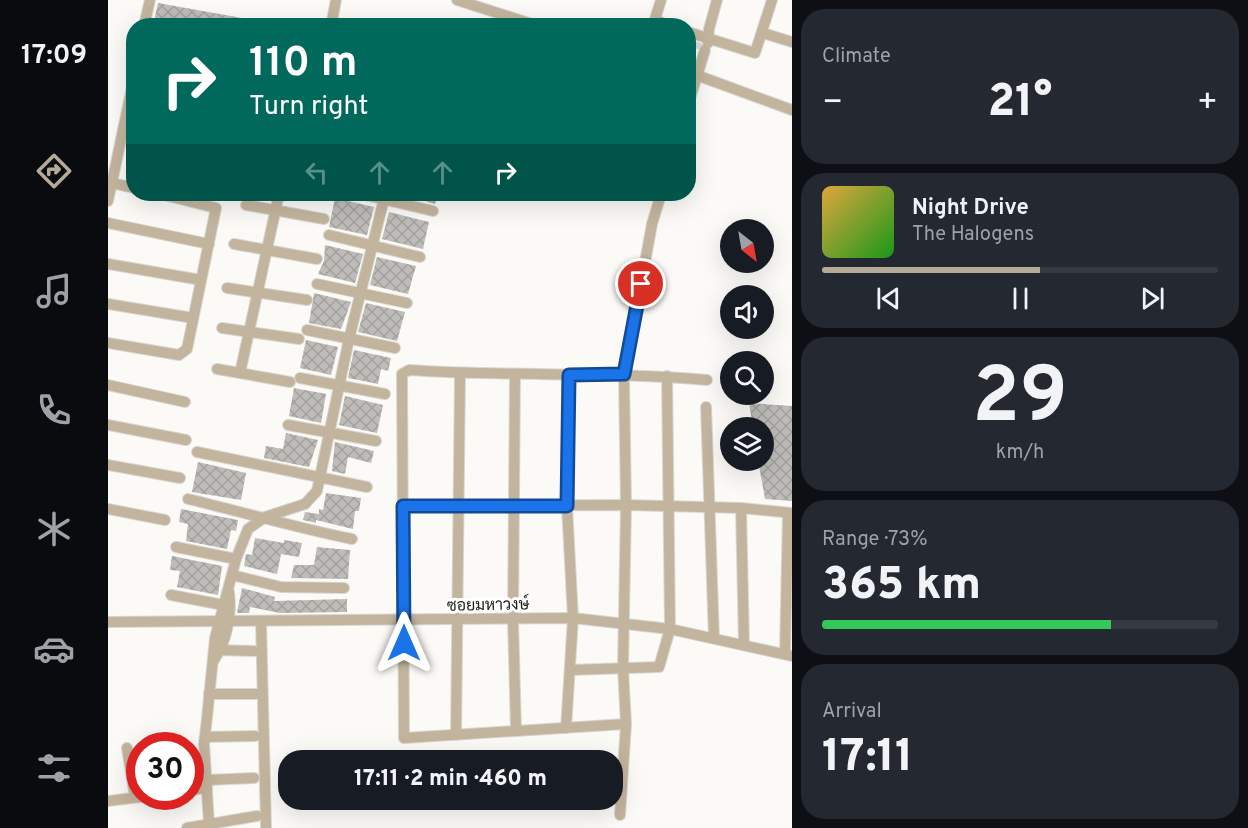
<!DOCTYPE html>
<meta charset="utf-8">
<style>
:root{--surface:#171b24;--page:#242831;--text:#f1f3f6;--muted:#9ea1a6;--line:#363941;--accent:#b5aa97}
body{margin:0;font-family:Overpass,Sarabun,sans-serif;background:var(--page);color:var(--text);height:100vh;display:flex;flex-direction:column;font-size:22px;white-space:nowrap}
*{box-sizing:border-box;margin:0}
p{font-size:20px;color:var(--muted)}
.icon{flex:none;width:33px;height:33px;fill:none;stroke:currentColor;stroke-width:2;stroke-linecap:round;stroke-linejoin:round}
.map{position:relative;flex:1;overflow:hidden}
.side{display:flex;flex-direction:column;gap:9px;padding:9px;background:#0d0f14;width:456px}
.side>*{flex:none}
.top-card{position:absolute;left:18px;top:18px;width:570px;height:183px;border-radius:24px;box-shadow:0 6px 24px #0002;background:#00695c;color:#fff;overflow:hidden}
.needle{width:39px;rotate:149deg}
.buttons{position:absolute;left:612px;top:219px;display:grid;gap:12px}
.buttons a{display:grid;place-items:center;width:54px;height:54px;border-radius:50%;background:var(--surface);box-shadow:0 6px 24px #0002;font-size:30px}
.speed{position:absolute;left:18px;top:732px;display:flex;gap:12px;font-size:30px;font-weight:700;text-align:center}
.speed>*{display:grid;place-content:center;width:78px;height:78px;border-radius:50%;background:var(--surface);box-shadow:0 6px 24px #0002;line-height:1}
.speed .limit{border:9px solid #d22;background:#fff;color:#111}
.pin{position:absolute;display:grid;place-items:center;width:51px;height:51px;color:#fff;margin:-26px;border:3px solid #fff;border-radius:50%;box-shadow:0 2px 6px #0007}
.me{position:absolute;width:66px;margin:-33px;rotate:0deg;stroke-linejoin:round;filter:drop-shadow(0 0 4px #0008)}
.turn{display:flex;align-items:center;gap:21px;height:126px;padding:0 24px;font-size:27px}
.turn .icon{width:78px;height:78px;stroke-width:2.5}
.turn b{display:block;font-size:42px;line-height:51px}
.lanes{display:flex;align-items:center;height:57px;padding:0 24px;background:#0003;justify-content:center;gap:30px;direction:ltr}
.lanes .off{opacity:.35}
.big{font-size:45px;font-weight:800;line-height:1.1}
.side .tile{flex:1;display:flex;flex-direction:column;justify-content:center;gap:9px;min-width:0;padding:0 21px;border-radius:24px;background:var(--page)}
.side .dial{align-items:center;gap:0}
.dial b{font-size:78px;line-height:1}
.song{display:flex;align-items:center;gap:18px}
.cover{width:72px;height:72px;border-radius:9px;background:linear-gradient(135deg,hsl(40 70% 55%),hsl(120 70% 35%))}
.played{height:6px;border-radius:3px;background:linear-gradient(90deg,var(--accent) 55%,var(--line) 55%)}
.keys{display:flex;justify-content:space-around;direction:ltr}
.heat{display:flex;justify-content:space-between;align-items:center;font-size:33px;direction:ltr}
.charge{height:9px;border-radius:4px;background:linear-gradient(90deg,#34c759 73%,var(--line) 0)}
.trip{position:absolute;left:170px;top:750px;width:345px;height:60px;border-radius:24px;background:var(--surface);box-shadow:0 6px 24px #0002;font-weight:800;line-height:60px;text-align:center}
main{display:flex;flex:1;min-height:0}
.dock{display:flex;flex-direction:column;width:108px;justify-content:space-around;align-items:center;background:#090b0e;color:var(--muted)}
.dock .icon{width:42px;height:42px}
.dock .active{color:var(--accent)}
.dock b{font-size:27px;color:var(--text)}
.map>svg:first-child{display:block}
.building{fill:url(#building-cross-hatch)}
.lines{fill:none;stroke-linecap:round;stroke-linejoin:round}
.minor-tunnel{stroke:#dbd9d5;stroke-width:10;stroke-dasharray:10 5;stroke-linecap:butt}
.minor-casing{stroke:#d8d7d3;stroke-width:12}
.minor{stroke:#c3b49d;stroke-width:10}
.route-casing{stroke:#114b97;stroke-width:15}
.route{stroke:#1a73e8;stroke-width:10}
.labels{text-anchor:middle;stroke-width:6;stroke-linejoin:round;paint-order:stroke}
.street-label{font-size:16px;fill:#1d1d1b;stroke:#fff}
</style>
<main>
<nav class="dock">
<b>17:09</b>
<svg class="icon active" aria-label="directions" viewBox="0 0 24 24"><path d="M12 3l9 9-9 9-9-9zM9 14v-3h6M13 9l2 2-2 2"/></svg>
<svg class="icon" aria-label="music" viewBox="0 0 24 24"><path d="M9 18V5l10-2v13"/><circle cx="6" cy="18" r="3"/><circle cx="16" cy="16" r="3"/></svg>
<svg class="icon" aria-label="phone" viewBox="0 0 24 24"><path d="M5 4h4l2 5-3 2q2 4 5 5l2-3 5 2v4C11 20 4 13 5 4z"/></svg>
<svg class="icon" aria-label="climate" viewBox="0 0 24 24"><path d="M12 3v18M4 7l16 10M4 17L20 7"/></svg>
<svg class="icon" aria-label="car" viewBox="0 0 24 24"><path d="M5 17H2v-5l4-1 3-4h7l3 4 3 1v5h-3M9 17h6M6 11h13"/><circle cx="7" cy="17" r="2"/><circle cx="17" cy="17" r="2"/></svg>
<svg class="icon" aria-label="filters" viewBox="0 0 24 24"><path d="M4 7h16M4 17h16"/><circle cx="9" cy="7" r="2"/><circle cx="15" cy="17" r="2"/></svg>
</nav>
<div class="map">
<svg width="684" height="828" viewBox="0 0 684 828">
<defs>
<pattern id="building-cross-hatch" width="8" height="8" patternUnits="userSpaceOnUse" patternTransform="scale(1.5)"><rect width="8" height="8" fill="#bebcb9"/><path d="M0 0l8 8M0 8l8-8" fill="none" stroke="#a3a19e"/></pattern>
</defs>
<rect width="100%" height="100%" fill="#fcfaf6"/>
<g class="building">
<path d="M50,3L156,22V26H45Z"/>
<path d="M293,194H330L327,204Z"/>
<path d="M227,198L266,207L259,235L221,227Z"/>
<path d="M281,212L321,222L315,249L274,239Z"/>
<path d="M217,245L255,254L247,283L210,274L216,261Z"/>
<path d="M269,257L308,266L300,294L262,285Z"/>
<path d="M206,293L243,302L233,329L201,323Z"/>
<path d="M258,303L297,312L289,341L250,332Z"/>
<path d="M198,340L230,347L223,375L192,368Z"/>
<path d="M246,350L283,358L280,371L273,369L270,384L240,378Z"/>
<path d="M186,388L218,394L213,423L181,416Z"/>
<path d="M237,396L275,405L269,433L231,425Z"/>
<path d="M641,403L684,406V501L657,499L650,460H656V428H645Z"/>
<path d="M178,433L210,440L201,467L156,458L158,446L175,449Z"/>
<path d="M227,442L266,451L263,463L240,457L237,474L224,471Z"/>
<path d="M90,462L138,473L133,500L84,492Z"/>
<path d="M218,493L253,498L251,511H247L245,529L208,520V523L195,520L197,512L211,514V509L215,510Z"/>
<path d="M73,509L130,520L128,531L123,530L119,549L78,541L80,524L71,522Z"/>
<path d="M147,538L176,543V540L194,543L191,557L173,554L169,574L136,566L138,554L144,555Z"/>
<path d="M209,547L242,550L240,579L183,578L186,565H206Z"/>
<path d="M64,556L114,566L110,595L69,587L72,571L62,570Z"/>
<path d="M134,588L167,597L166,601L239,599V612L172,613L142,607L141,613H129Z"/>
</g>
<g class="lines">
<path class="minor-tunnel" d="M590,49L592,43"/>
<defs>
<g id="minor">
<path d="M349,0L430,26"/>
<path d="M553,0L547,19L560,26"/>
<path d="M36,26L42,0"/>
<path d="M223,26L228,0"/>
<path d="M580,32L647,53L664,0"/>
<path d="M655,33L684,42"/>
<path d="M600,43L601,29L609,0"/>
<path d="M580,72L684,110"/>
<path d="M580,105L597,50"/>
<path d="M4,183L26,188"/>
<path d="M253,194L325,211"/>
<path d="M0,201L26,78"/>
<path d="M138,205L216,219"/>
<path d="M0,223L101,244"/>
<path d="M221,235L312,257"/>
<path d="M126,244L209,259"/>
<path d="M0,264L93,280"/>
<path d="M209,284L299,303"/>
<path d="M119,288L199,300"/>
<path d="M0,304L85,318"/>
<path d="M114,328L191,339"/>
<path d="M199,330L287,348"/>
<path d="M0,343L71,355L79,349L108,208L52,194"/>
<path d="M109,369L182,382"/>
<path d="M132,373L171,194"/>
<path d="M407,375L405,620L408,731"/>
<path d="M192,378L277,394"/>
<path d="M0,385L77,402"/>
<path d="M598,407L606,638"/>
<path d="M0,425L78,440"/>
<path d="M180,425L268,441"/>
<path d="M89,452L259,487"/>
<path d="M0,465L72,478"/>
<path d="M80,499C135,512 189,528 244,539"/>
<path d="M295,506L518,505L633,508L684,513"/>
<path d="M633,508L636,644"/>
<path d="M0,509L57,520"/>
<path d="M68,547L128,559"/>
<path d="M124,575L173,587L236,588"/>
<path d="M63,595L115,605"/>
<path d="M153,621L158,828"/>
<path d="M0,622L465,618L562,629L684,656"/>
<path d="M107,650L146,651"/>
<path d="M677,653L680,513"/>
<path d="M106,660C119,641 124,614 121,592"/>
<path d="M462,670L551,667L562,629L559,376"/>
<path d="M101,694H148"/>
<path d="M518,724L296,738L294,374L301,370C400,377 500,371 599,380"/>
<path d="M458,728L465,618L459,506L461,375"/>
<path d="M348,735L352,374"/>
<path d="M97,737L147,736"/>
<path d="M62,742V746"/>
<path d="M19,748L27,797"/>
<path d="M99,780L146,778"/>
<path d="M82,790L99,788"/>
<path d="M0,801L32,797"/>
<path d="M512,815L518,724L515,668L518,505L516,377L544,224L553,194"/>
<path d="M101,824L96,744L99,718L107,638L128,559L140,529L157,517L197,504L209,491L241,339L276,199"/>
<path d="M79,828L149,816"/>
</g>
</defs>
<use href="#minor" class="minor-casing"/>
<use href="#minor" class="minor"/>
</g>
<g class="lines">
<defs>
<path id="route" d="M296,643L295,506H459L461,375L516,374L533,284"/>
</defs>
<use href="#route" class="route-casing"/>
<use href="#route" class="route"/>
</g>
<g class="labels">
<g class="street-label">
<text transform="translate(380 604) rotate(-1)" y="6">ซอยมหาวงษ์</text>
</g>
</g>
</svg>
<div class="buttons">
<a><svg class="needle" viewBox="-14 -14 28 28"><path d="M0-13l5 13h-10z" fill="#e53935"/><path d="M0 13l5-13h-10z" fill="#9ea1a6"/></svg></a>
<a><svg class="icon" aria-label="sound" viewBox="0 0 24 24"><path d="M4 9h4l5-4v14l-5-4H4zM17 9q2 3 0 6"/></svg></a>
<a><svg class="icon" aria-label="search" viewBox="0 0 24 24"><circle cx="10" cy="10" r="6"/><path d="M15 15l6 6"/></svg></a>
<a><svg class="icon" aria-label="layers" viewBox="0 0 24 24"><path d="M12 4l9 5-9 5-9-5zM3 14l9 5 9-5"/></svg></a>
</div>
<div class="speed"><div class="limit">30</div></div>
<div class="pin" style="left:533px;top:284px;background:#d93025"><svg class="icon" aria-label="arrive" viewBox="0 0 24 24"><path d="M6 21V4h12l-3 4 3 4H6"/></svg></div>
<svg class="me" style="left:296px;top:643px" viewBox="-20 -20 40 40"><path d="M0-17L14 15 0 8-14 15z" fill="#1a73e8" stroke="#fff" stroke-width="4"/></svg>
<div class="trip">17:11 · 2 min · 460 m</div>
<div class="top-card">
<div class="turn"><svg class="icon" aria-label="right" viewBox="0 0 24 24"><path d="M7 20v-9h11M14 6l5 5-5 5"/></svg><div><b>110 m</b>Turn right</div></div>
<div class="lanes"><svg class="icon off" aria-label="left" viewBox="0 0 24 24"><path d="M17 20v-9H6M10 6l-5 5 5 5"/></svg><svg class="icon off" aria-label="ahead" viewBox="0 0 24 24"><path d="M12 20V5M6 11l6-6 6 6"/></svg><svg class="icon off" aria-label="ahead" viewBox="0 0 24 24"><path d="M12 20V5M6 11l6-6 6 6"/></svg><svg class="icon" aria-label="right" viewBox="0 0 24 24"><path d="M7 20v-9h11M14 6l5 5-5 5"/></svg></div>
</div>
</div>
<section class="side">
<div class="tile"><p>Climate</p>
<div class="heat"><a>−</a><b class="big">21°</b><a>+</a></div>
</div>
<div class="tile">
<div class="song"><i class="cover"></i><div><b>Night Drive</b><p>The Halogens</p></div></div>
<div class="played"></div>
<div class="keys"><svg class="icon" aria-label="previous" viewBox="0 0 24 24"><path d="M18 5L8 12l10 7zM5 5v14"/></svg><svg class="icon" aria-label="pause" viewBox="0 0 24 24"><path d="M8 5v14M16 5v14"/></svg><svg class="icon" aria-label="next" viewBox="0 0 24 24"><path d="M6 5l10 7-10 7zM19 5v14"/></svg></div>
</div>
<div class="tile dial"><b>29</b><p>km/h</p></div>
<div class="tile"><p>Range · 73%</p><b class="big">365 km</b><div class="charge"></div></div>
<div class="tile"><p>Arrival</p><b class="big">17:11</b></div>
</section>
</main>
